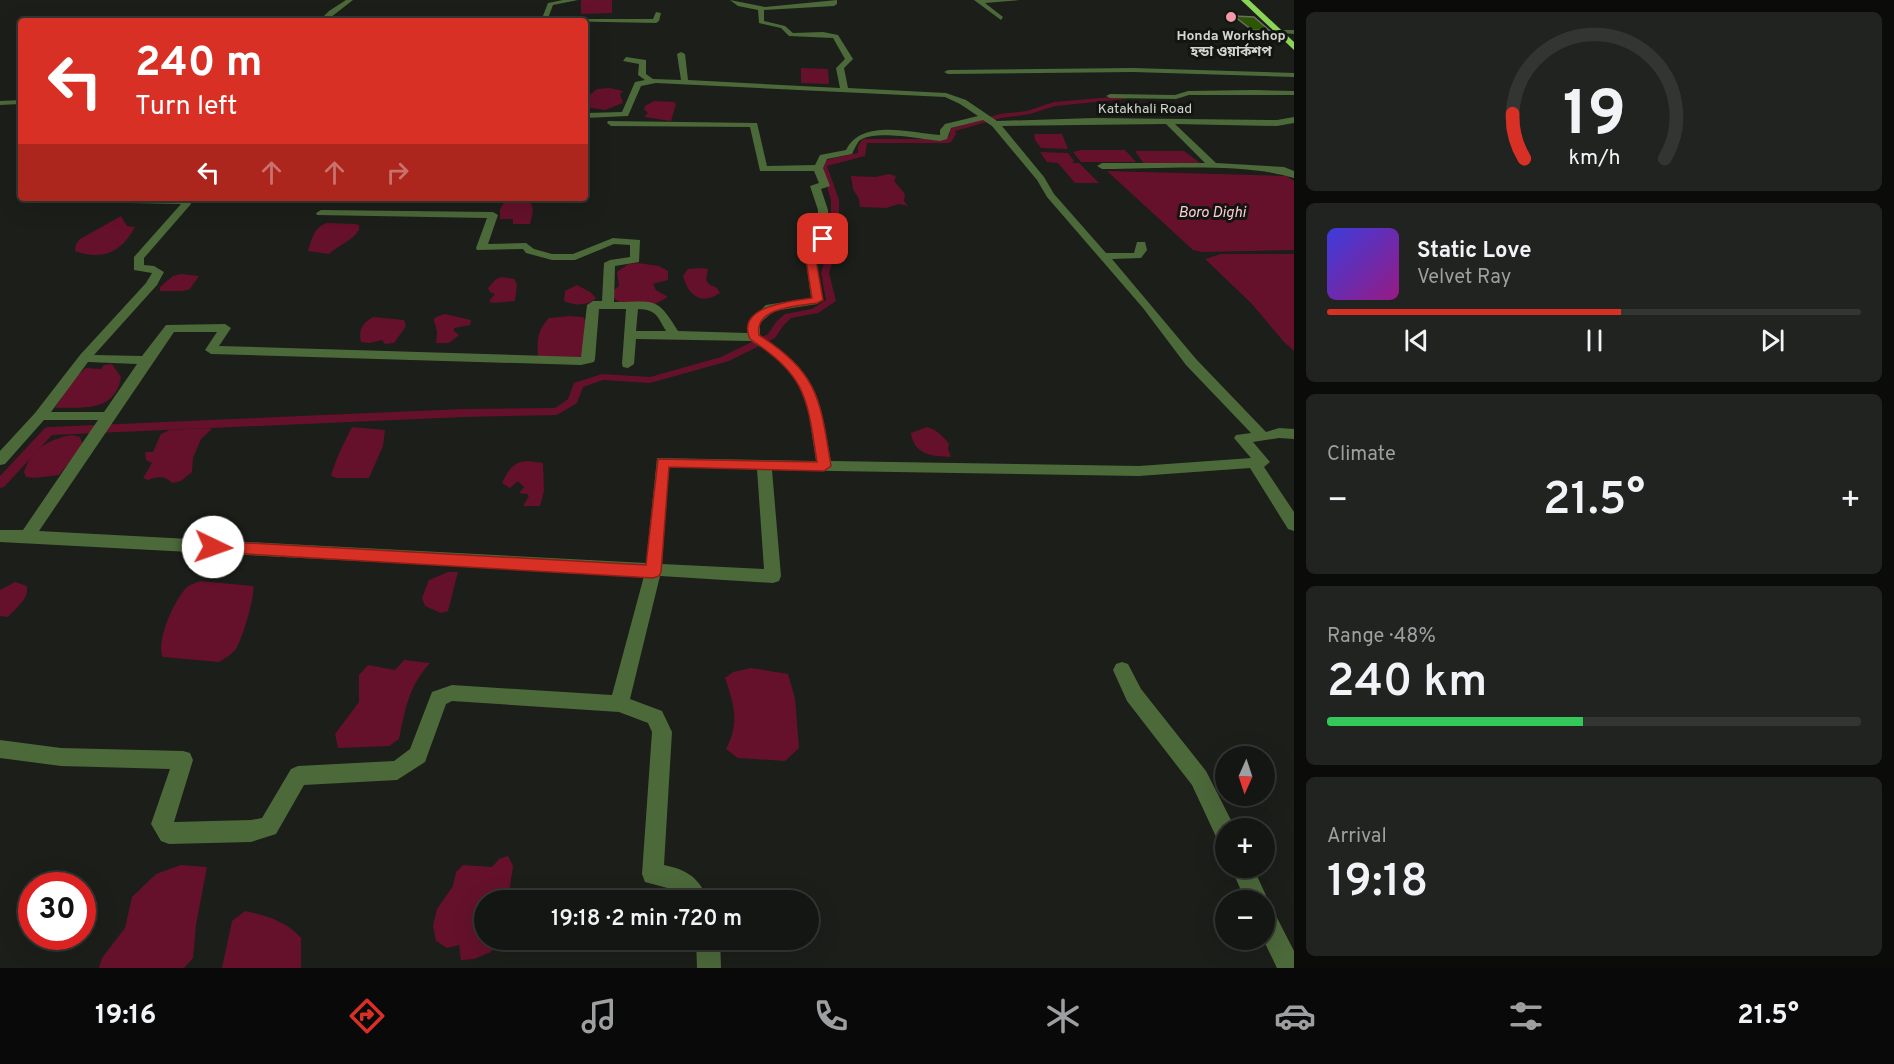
<!DOCTYPE html>
<meta charset="utf-8">
<style>
:root{--surface:#141613;--page:#212321;--text:#f1f3f6;--muted:#9d9fa0;--line:#333533;--accent:#d93025}
body{margin:0;font-family:Overpass,"Noto Sans Bengali",sans-serif;background:var(--page);color:var(--text);height:100vh;display:flex;flex-direction:column;font-size:22px;white-space:nowrap}
*{box-sizing:border-box;margin:0}
p{font-size:20px;color:var(--muted)}
.icon{flex:none;width:33px;height:33px;fill:none;stroke:currentColor;stroke-width:2;stroke-linecap:round;stroke-linejoin:round}
.map{position:relative;flex:1;overflow:hidden}
.side{display:flex;flex-direction:column;gap:12px;padding:12px;background:#0b0c0a;width:600px}
.side>*{flex:none}
.top-card{position:absolute;left:18px;top:18px;width:570px;height:183px;border-radius:6px;box-shadow:0 6px 24px #0002,0 0 0 2px var(--line);background:#d93025;color:#fff;overflow:hidden}
.needle{width:39px;rotate:183deg}
.fabs{position:absolute;left:1215px;top:746px;display:grid;gap:12px}
.fabs a{display:grid;place-items:center;width:60px;height:60px;border-radius:50%;background:var(--surface);box-shadow:0 6px 24px #0002,0 0 0 2px var(--line);font-size:30px}
.speed{position:absolute;left:18px;top:872px;display:flex;gap:12px;font-size:30px;font-weight:700;text-align:center}
.speed>*{display:grid;place-content:center;width:78px;height:78px;border-radius:50%;background:var(--surface);box-shadow:0 6px 24px #0002,0 0 0 2px var(--line);line-height:1}
.speed .limit{border:9px solid #d22;background:#fff;color:#111}
.pin{position:absolute;display:grid;place-items:center;width:51px;height:51px;color:#fff;margin:-26px;border-radius:12px;box-shadow:0 3px 9px #0006}
.me{position:absolute;width:66px;margin:-33px;rotate:93deg;stroke-linejoin:round;filter:drop-shadow(0 0 4px #0008)}
.turn{display:flex;align-items:center;gap:21px;height:126px;padding:0 18px;font-size:27px}
.turn .icon{width:78px;height:78px;stroke-width:2.5}
.turn b{display:block;font-size:42px;line-height:51px}
.lanes{display:flex;align-items:center;height:57px;padding:0 18px;background:#0003;justify-content:center;gap:30px;direction:ltr}
.lanes .off{opacity:.35}
.big{font-size:45px;font-weight:600;line-height:1.1}
.side .widget{flex:1;display:flex;flex-direction:column;justify-content:center;gap:9px;min-width:0;padding:0 21px;border-radius:9px;background:var(--page)}
.side .dial{align-items:center;gap:0}
.dial svg{height:156px;overflow:visible;fill:none;stroke:var(--line);stroke-width:7;stroke-linecap:round;text-anchor:middle}
.dial text{fill:var(--text);stroke:none}
.song{display:flex;align-items:center;gap:18px}
.cover{width:72px;height:72px;border-radius:9px;background:linear-gradient(135deg,hsl(240 70% 55%),hsl(310 70% 35%))}
.played{height:6px;border-radius:3px;background:linear-gradient(90deg,var(--accent) 55%,var(--line) 55%)}
.keys{display:flex;justify-content:space-around;direction:ltr}
.heat{display:flex;justify-content:space-between;align-items:center;font-size:33px;direction:ltr}
.charge{height:9px;border-radius:4px;background:linear-gradient(90deg,#34c759 48%,var(--line) 0)}
.trip{position:absolute;left:474px;top:890px;width:345px;height:60px;border-radius:30px;background:var(--surface);box-shadow:0 6px 24px #0002,0 0 0 2px var(--line);font-weight:600;line-height:60px;text-align:center}
.tab-bar{display:flex;height:96px;justify-content:space-around;align-items:center;background:#080908;color:var(--muted)}
.tab-bar .icon{width:42px;height:42px}
.tab-bar .selected{color:var(--accent)}
.tab-bar b{font-size:27px;color:var(--text)}
main{display:flex;flex:1;min-height:0}
.map>svg:first-child{display:block}
.water{fill:#65112b}
.lines{fill:none;stroke-linecap:round;stroke-linejoin:round}
.canal{fill:#65112b;fill-rule:evenodd}
.building{fill:#2c5601;stroke:#6a6e67;stroke-width:1.5}
.minor{fill:#4c693a;fill-rule:evenodd}
.highway{fill:#8bd556;fill-rule:evenodd}
.route{fill:#d93025;stroke:#8d1f18;stroke-width:1.5}
.poi-dot{fill:#f39aa9;stroke:#121510;stroke-width:2}
.labels{text-anchor:middle;stroke-width:6;stroke-linejoin:round;paint-order:stroke}
.far-poi-label{font-size:14px;font-weight:bold;fill:#d3d5d1;stroke:#121510}
.far-street-label{font-size:14px;fill:#d3d5d1;stroke:#121510}
.far-water-label{font-size:15px;font-style:italic;fill:#ffccd3;stroke:#121510}
</style>
<main>
<div class="map">
<svg width="1294" height="968" viewBox="0 0 1294 968">
<rect width="100%" height="100%" fill="#1b1e19"/>
<g class="water">
<path d="M581,0H612V13L581,14Z"/>
<path d="M801,68L828,69L829,84L801,83Z"/>
<path d="M610,88L623,91L620,94L623,103L605,110L585,107L589,101L586,98L597,89Z"/>
<path d="M654,101L674,102L676,104L671,121L644,117L648,113L644,109L645,106Z"/>
<path d="M1034,134H1062L1068,149L1041,148L1035,140Z"/>
<path d="M1081,150H1125L1136,162H1081L1073,152Z"/>
<path d="M1135,151H1184L1200,163L1144,164Z"/>
<path d="M1040,152L1068,153L1074,161L1072,163H1079L1099,183H1075L1058,163L1047,162Z"/>
<path d="M1107,171L1286,176L1294,181V250L1202,252L1193,250Z"/>
<path d="M889,174L896,176L894,181L905,194L904,201L908,206L899,204L886,208L860,207L859,199L853,189L851,176L875,177Z"/>
<path d="M511,200L521,203L528,200C536,207 532,215 530,224H513V219H500V209L505,201Z"/>
<path d="M121,216L127,226L135,227C132,231 130,236 127,239C113,257 94,258 75,251L76,244L80,239Z"/>
<path d="M326,223L355,224L359,225V230C352,241 339,245 329,254L308,251C312,239 313,229 326,223Z"/>
<path d="M1221,254H1294V351L1284,342L1251,303L1205,259Z"/>
<path d="M638,263L659,266L668,271V280L653,284L656,290L668,297L655,304L619,302L614,298V290L619,286L617,272L628,264Z"/>
<path d="M702,268L708,269L706,280L710,285L717,288L720,293C701,306 688,295 683,276L688,269Z"/>
<path d="M181,274L199,276L190,289L183,291H160V287L173,276Z"/>
<path d="M501,277L514,279L517,284L515,301L493,303L489,301L495,294L490,292L488,288L495,280Z"/>
<path d="M577,285L590,292L596,298C588,306 574,306 564,301L565,291Z"/>
<path d="M445,314L471,320L470,325L454,328V331L459,335L449,343H436C436,339 437,336 437,332C436,320 427,319 445,314Z"/>
<path d="M570,316L583,317L587,323L582,357H538C537,340 537,331 549,318Z"/>
<path d="M373,317L404,320L406,326L394,343L385,344L382,340L370,343L361,342C358,329 363,323 373,317Z"/>
<path d="M112,364L121,377C115,413 83,407 55,408L73,379L86,368L101,369L104,365Z"/>
<path d="M352,427L385,430L383,446L369,478H337L331,476C336,458 344,443 352,427Z"/>
<path d="M927,427C937,430 943,436 949,444L948,449L951,457C932,456 914,455 911,433Z"/>
<path d="M208,428L212,429L201,439L193,458L192,472L181,481L172,483C165,475 157,477 148,480L143,478L152,463L146,460L145,452H153L161,434L170,430Z"/>
<path d="M72,435L80,437L83,445L59,475L35,478L26,477L24,472C31,449 49,439 72,435Z"/>
<path d="M528,461L543,463L544,491L540,506H523L529,496L527,494L519,493L524,487L518,481L510,488L502,483C509,470 512,462 528,461Z"/>
<path d="M448,572H458L448,611L441,613L425,606L422,598L429,580Z"/>
<path d="M200,581L253,586C256,594 241,644 235,650C231,655 224,659 219,662L163,657C155,641 175,599 187,587C191,584 196,583 200,581Z"/>
<path d="M15,582L27,586C29,600 16,607 8,617L0,616V590Z"/>
<path d="M404,660L430,663C409,686 405,709 399,739L389,746L338,748L335,734L359,702V675L368,665L395,670Z"/>
<path d="M751,668L788,674L795,698L799,748L785,761L738,758L726,749C740,723 734,704 725,678L733,672Z"/>
<path d="M508,856L513,866L508,900H484V939H497L491,952L474,959L461,960L459,945L447,948L436,941L433,926L437,909L453,886L456,872L463,865L492,867L499,859Z"/>
<path d="M181,865L207,867L196,925L193,958L184,968H99L102,958L125,928L132,897L156,874Z"/>
<path d="M245,911C267,916 286,921 301,938V968H222L232,921Z"/>
</g>
<g class="lines">
<path class="canal" d="M1124,96L1126,97V99L1055,106L1030,114L1001,118L955,131L956,134L951,142L949,143H867L865,156L827,166L839,200V213L834,223L839,240L829,273L836,301L818,313L791,318L783,326L775,338L729,361L650,383L603,380L583,387L577,403L557,415L463,417L52,435L4,487L0,488V476L45,428L49,427L463,409L555,408L568,399L574,383L602,374L650,377L721,357L768,334L776,322L785,314L812,309L826,300L821,273L831,240L826,223L831,213V200L820,163L830,159L858,153V146L862,140L864,139H947L950,134L949,129L1000,114L1027,111L1054,102Z"/>
</g>
<path class="building" d="M1234,16L1254,17L1270,31L1252,30Z"/>
<g class="lines">
<g class="minor">
<path d="M346,0H353L326,21H319L329,11Z"/>
<path d="M563,0H578L553,5L547,21H541L548,3Z"/>
<path d="M730,0L765,7L837,0V4L834,6L764,10V21L785,26L793,33L823,32L838,35L853,59L844,68L848,88L946,93L966,100L997,121L1095,118L1277,120L1294,117V123L1277,126L1175,124L1216,163L1284,167L1294,171V178C1243,162 1158,169 1102,169L1097,166L1102,163H1205L1166,124L1002,126L1044,177L1054,194L1106,253H1134L1137,242H1145L1147,250L1141,258L1112,259L1196,359L1266,432L1279,428L1294,429V439L1279,438L1253,442L1270,462L1264,467L1294,512V531L1288,529L1250,468L1139,476L772,470L781,576L779,581L773,583L660,576L630,699L662,711L672,732L664,865C687,870 699,877 708,900H683L675,890L645,882L642,874L652,732L648,723L619,712L452,701L446,704L425,762L397,780L304,785L276,834L251,842L169,844L161,841L151,824L170,769L61,766L0,758V740L61,748L183,751L190,753L193,760L174,822L251,820L262,818L291,769L298,766L394,761L410,749L432,692L452,685L612,695L644,576L0,542V530H23L98,420H44L5,464L0,465V451L35,413L80,355L146,283L152,273L134,270V257L181,204L130,203L124,198H188L191,204L144,258V265L154,266L164,272L157,285L94,355L142,356L166,325L225,324L231,328L219,346L581,357L587,305L593,301H602L604,263L610,260L630,257V245L614,244L575,260H552L526,253L523,249L477,250L476,248L487,218L317,215L316,213L321,210L493,212L498,215L488,244L526,243L534,249L552,254H573L613,238L640,240L639,262L615,266L614,302C655,302 656,295 678,331L748,333V322L766,305L811,298L806,260L818,239V210L810,186L819,183L814,171H760L750,127L611,126L607,123L608,121L757,123L767,166L815,165L820,155L846,150C862,118 911,133 940,135V130L945,124L978,116L960,104L945,97L656,83L641,86L628,116L585,118L586,113L622,112L635,82L645,80L638,75L639,64L623,61L626,57L646,60V74L653,79L681,80L677,54L681,52L685,54L688,80L840,88L836,68L845,59L833,38L789,36L781,28L759,23L758,10L738,6ZM983,120L992,126L1037,180L1047,197L1143,308L1186,365L1251,433L1236,435L1234,438L1251,458L1139,466L831,461C820,396 818,373 760,336V323L774,311L817,304L823,300L816,260L828,239V210L821,189L830,186L823,168L827,159L852,154C854,150 856,145 859,141C873,129 922,139 940,141L947,139L951,128ZM599,309H626L622,364L623,367L628,368L634,364L636,339L751,341L776,357L796,378L808,409L816,461L657,458L646,563L39,531L174,332H217L205,350L211,354L581,365L594,362L595,359ZM638,309C657,310 657,316 666,331H636ZM88,362L137,364L104,412H51ZM669,467L757,469L764,569L662,564Z"/>
<path d="M974,0H1020L985,3L1003,17L1001,20Z"/>
<path d="M656,12L661,13L659,21L656,23L555,21L558,19H653Z"/>
<path d="M1284,30H1294V34L1282,33Z"/>
<path d="M1133,68L1294,73V77L1133,72L948,74L944,72L948,70Z"/>
<path d="M1254,90L1294,91V95H1189L1176,99L1110,98L1106,96L1110,94L1175,95L1188,91Z"/>
<path d="M21,100V104L0,105V101Z"/>
<path d="M1122,662L1128,664L1141,689L1206,771L1235,828H1226V843L1218,841L1192,785L1127,701L1113,670L1116,664Z"/>
<path d="M1231,867H1253L1268,900L1266,905L1272,908L1294,951V968H1277L1263,939L1264,900H1245Z"/>
<path d="M696,939H720L721,968H697Z"/>
</g>
<path class="highway" d="M1241,0H1249L1294,42V50Z"/>
</g>
<path class="route" d="M819,237L828,239L816,260L823,300L817,303C798,306 754,307 759,335C819,374 820,399 831,466L824,471L669,467L661,572L659,576L653,578L213,552L208,551L206,547L208,543L213,541L646,565L658,459L817,462C807,397 807,377 750,339C735,306 791,301 812,298L806,260Z"/>
<circle class="poi-dot" cx="1231" cy="17" r="6"/>
<g class="labels">
<g class="far-poi-label">
<text x="1231" y="40">Honda Workshop<tspan x="1231" dy="16">হন্ডা ওয়ার্কশপ</tspan></text>
</g>
<g class="far-street-label">
<text x="1145" y="113">Katakhali Road</text>
</g>
<g class="far-water-label">
<text x="1212" y="217">Boro Dighi</text>
</g>
</g>
</svg>
<div class="fabs">
<a><svg class="needle" viewBox="-14 -14 28 28"><path d="M0-13l5 13h-10z" fill="#e53935"/><path d="M0 13l5-13h-10z" fill="#9d9fa0"/></svg></a>
<a>+</a>
<a>−</a>
</div>
<div class="speed"><div class="limit">30</div></div>
<div class="pin" style="left:823px;top:239px;background:#d93025"><svg class="icon" aria-label="arrive" viewBox="0 0 24 24"><path d="M6 21V4h12l-3 4 3 4H6"/></svg></div>
<svg class="me" style="left:213px;top:547px" viewBox="-20 -20 40 40"><circle r="19" fill="#fff"/><path d="M0-13L10 11 0 6-10 11z" fill="#d93025"/></svg>
<div class="trip">19:18 · 2 min · 720 m</div>
<div class="top-card">
<div class="turn"><svg class="icon" aria-label="left" viewBox="0 0 24 24"><path d="M17 20v-9H6M10 6l-5 5 5 5"/></svg><div><b>240 m</b>Turn left</div></div>
<div class="lanes"><svg class="icon" aria-label="left" viewBox="0 0 24 24"><path d="M17 20v-9H6M10 6l-5 5 5 5"/></svg><svg class="icon off" aria-label="ahead" viewBox="0 0 24 24"><path d="M12 20V5M6 11l6-6 6 6"/></svg><svg class="icon off" aria-label="ahead" viewBox="0 0 24 24"><path d="M12 20V5M6 11l6-6 6 6"/></svg><svg class="icon off" aria-label="right" viewBox="0 0 24 24"><path d="M7 20v-9h11M14 6l5 5-5 5"/></svg></div>
</div>
</div>
<section class="side">
<div class="widget dial"><svg viewBox="0 0 100 80">
<path d="M14 69A42 42 0 1 1 86 69"/>
<path d="M14 69A42 42 0 0 1 8 46" stroke="#d93025"/>
<text x="50" y="56" font-size="32" font-weight="700">19</text>
<text x="50" y="72" font-size="11">km/h</text>
</svg></div>
<div class="widget">
<div class="song"><i class="cover"></i><div><b>Static Love</b><p>Velvet Ray</p></div></div>
<div class="played"></div>
<div class="keys"><svg class="icon" aria-label="previous" viewBox="0 0 24 24"><path d="M18 5L8 12l10 7zM5 5v14"/></svg><svg class="icon" aria-label="pause" viewBox="0 0 24 24"><path d="M8 5v14M16 5v14"/></svg><svg class="icon" aria-label="next" viewBox="0 0 24 24"><path d="M6 5l10 7-10 7zM19 5v14"/></svg></div>
</div>
<div class="widget"><p>Climate</p>
<div class="heat"><a>−</a><b class="big">21.5°</b><a>+</a></div>
</div>
<div class="widget"><p>Range · 48%</p><b class="big">240 km</b><div class="charge"></div></div>
<div class="widget"><p>Arrival</p><b class="big">19:18</b></div>
</section>
</main>
<nav class="tab-bar">
<b>19:16</b>
<svg class="icon selected" aria-label="directions" viewBox="0 0 24 24"><path d="M12 3l9 9-9 9-9-9zM9 14v-3h6M13 9l2 2-2 2"/></svg>
<svg class="icon" aria-label="music" viewBox="0 0 24 24"><path d="M9 18V5l10-2v13"/><circle cx="6" cy="18" r="3"/><circle cx="16" cy="16" r="3"/></svg>
<svg class="icon" aria-label="phone" viewBox="0 0 24 24"><path d="M5 4h4l2 5-3 2q2 4 5 5l2-3 5 2v4C11 20 4 13 5 4z"/></svg>
<svg class="icon" aria-label="climate" viewBox="0 0 24 24"><path d="M12 3v18M4 7l16 10M4 17L20 7"/></svg>
<svg class="icon" aria-label="car" viewBox="0 0 24 24"><path d="M5 17H2v-5l4-1 3-4h7l3 4 3 1v5h-3M9 17h6M6 11h13"/><circle cx="7" cy="17" r="2"/><circle cx="17" cy="17" r="2"/></svg>
<svg class="icon" aria-label="filters" viewBox="0 0 24 24"><path d="M4 7h16M4 17h16"/><circle cx="9" cy="7" r="2"/><circle cx="15" cy="17" r="2"/></svg>
<b>21.5°</b>
</nav>
